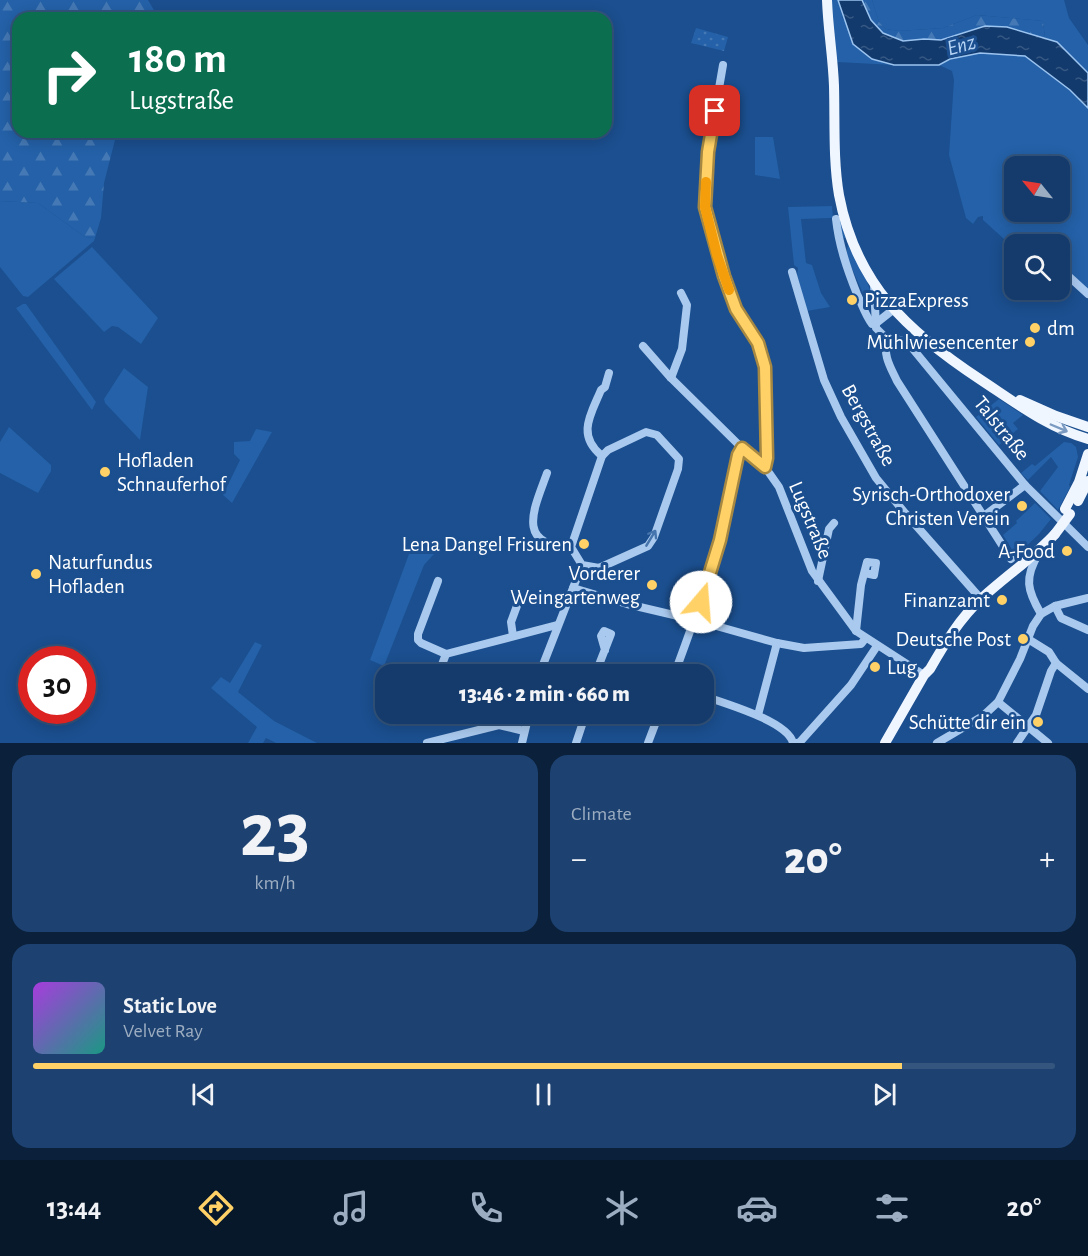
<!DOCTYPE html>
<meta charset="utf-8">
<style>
:root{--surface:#143b6b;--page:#1d4271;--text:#f1f3f6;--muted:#9dadc1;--line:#33557e;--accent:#ffd166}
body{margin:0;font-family:"Alegreya Sans",sans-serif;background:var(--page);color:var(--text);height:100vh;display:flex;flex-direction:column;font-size:22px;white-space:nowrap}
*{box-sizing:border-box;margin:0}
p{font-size:20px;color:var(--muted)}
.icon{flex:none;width:33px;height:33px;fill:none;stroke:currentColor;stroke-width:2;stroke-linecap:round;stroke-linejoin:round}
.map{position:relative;height:743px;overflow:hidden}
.panel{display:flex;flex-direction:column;gap:12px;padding:12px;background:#0b203b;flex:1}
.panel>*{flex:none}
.banner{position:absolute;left:12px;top:12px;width:600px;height:126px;border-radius:18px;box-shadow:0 3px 15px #0003,0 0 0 2px var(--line);background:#0b6e4f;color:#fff;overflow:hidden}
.needle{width:39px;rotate:300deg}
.controls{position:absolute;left:1004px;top:156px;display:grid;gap:12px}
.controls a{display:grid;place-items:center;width:66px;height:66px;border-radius:12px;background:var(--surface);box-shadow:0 3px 15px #0003,0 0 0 2px var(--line);font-size:30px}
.speed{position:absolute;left:18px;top:646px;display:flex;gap:12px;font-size:30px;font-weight:700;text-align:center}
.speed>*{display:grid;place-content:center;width:78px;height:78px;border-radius:50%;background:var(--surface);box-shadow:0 3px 15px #0003,0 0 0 2px var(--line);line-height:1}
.speed .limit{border:9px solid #d22;background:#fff;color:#111}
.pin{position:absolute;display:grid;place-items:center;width:51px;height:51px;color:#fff;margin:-26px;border-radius:12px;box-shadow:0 3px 9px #0006}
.me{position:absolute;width:66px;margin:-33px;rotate:18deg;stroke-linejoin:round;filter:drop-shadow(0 0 4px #0008)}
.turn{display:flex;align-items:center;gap:21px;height:126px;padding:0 18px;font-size:27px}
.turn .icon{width:78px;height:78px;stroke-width:2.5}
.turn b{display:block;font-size:42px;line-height:51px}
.big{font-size:45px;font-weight:800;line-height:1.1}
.panel .card{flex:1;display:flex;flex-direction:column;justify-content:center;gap:9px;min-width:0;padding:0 21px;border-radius:18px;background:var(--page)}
.panel .dial{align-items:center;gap:0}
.dial b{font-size:78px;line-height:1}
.song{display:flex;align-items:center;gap:18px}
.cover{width:72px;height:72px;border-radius:9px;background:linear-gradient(135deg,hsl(280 70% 55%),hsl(170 70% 35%))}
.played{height:6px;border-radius:3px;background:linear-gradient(90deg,var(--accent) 85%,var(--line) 85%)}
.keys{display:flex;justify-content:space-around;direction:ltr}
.heat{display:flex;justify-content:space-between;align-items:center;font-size:33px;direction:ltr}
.panel .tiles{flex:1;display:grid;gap:12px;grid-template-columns:1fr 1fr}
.card:last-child{grid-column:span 2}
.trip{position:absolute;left:375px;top:664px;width:339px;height:60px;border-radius:18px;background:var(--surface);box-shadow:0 3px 15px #0003,0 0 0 2px var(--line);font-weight:800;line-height:60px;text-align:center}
.tabs{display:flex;height:96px;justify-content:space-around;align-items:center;background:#08182b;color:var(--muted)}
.tabs .icon{width:42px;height:42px}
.tabs .selected{color:var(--accent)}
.tabs b{font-size:27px;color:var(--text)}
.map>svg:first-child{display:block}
.grass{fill:#2461a8;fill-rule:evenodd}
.forest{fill:url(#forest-firs)}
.park{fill:url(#park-dots)}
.water{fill:url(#water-ripples);stroke:#9cc4f0;stroke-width:1.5}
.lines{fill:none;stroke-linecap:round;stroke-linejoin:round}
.minor{stroke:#a9c9ee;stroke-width:8}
.major{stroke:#f0f6ff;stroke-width:10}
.major-bridge{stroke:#f0f6ff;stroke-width:10}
.oneway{stroke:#7b9ac1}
.oneway2{stroke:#4674ac}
.route-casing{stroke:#a68842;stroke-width:15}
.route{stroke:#ffd166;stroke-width:10}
.slow{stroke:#f59e0b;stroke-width:10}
.poi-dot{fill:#ffd166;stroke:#1b4f8f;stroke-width:2}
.labels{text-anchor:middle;stroke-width:6;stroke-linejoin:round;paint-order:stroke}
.poi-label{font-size:21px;fill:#fff;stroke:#1b4f8f;text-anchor:end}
.street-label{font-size:21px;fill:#fff;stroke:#1b4f8f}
.water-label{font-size:22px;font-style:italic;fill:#b5d3f5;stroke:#1b4f8f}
</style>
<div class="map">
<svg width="1088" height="743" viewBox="0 0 1088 743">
<defs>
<pattern id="forest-firs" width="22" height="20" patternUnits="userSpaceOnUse" patternTransform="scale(1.5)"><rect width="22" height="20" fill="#2461a8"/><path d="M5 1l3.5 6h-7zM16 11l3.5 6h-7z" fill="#4579b5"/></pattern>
<pattern id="park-dots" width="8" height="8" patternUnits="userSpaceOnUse" patternTransform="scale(1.5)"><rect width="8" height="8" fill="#2461a8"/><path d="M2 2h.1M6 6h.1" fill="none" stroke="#4579b5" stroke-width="1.8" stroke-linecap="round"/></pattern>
<pattern id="water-ripples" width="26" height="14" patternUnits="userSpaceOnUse" patternTransform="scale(1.5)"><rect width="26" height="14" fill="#123a6d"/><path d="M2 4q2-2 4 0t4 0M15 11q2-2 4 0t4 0" fill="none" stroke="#365883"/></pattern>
</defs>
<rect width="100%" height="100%" fill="#1b4f8f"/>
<g class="grass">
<path d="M830,0H838L843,19L883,63L894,65L837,62Z"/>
<path d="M872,0H1064L1069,18L1088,45V73L1057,42L1045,38L1043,21L977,15L943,28L899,31L886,29L879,22Z"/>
<path d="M995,52L1025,56L1070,90L1088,108V290L1059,262V244H1014V248L983,220V216L978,217L973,224L966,218L949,155L954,80L952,71L939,65C956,56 976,53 995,52ZM1014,166H1059V212H1014Z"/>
<path d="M755,137H773L780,179L755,175Z"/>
<path d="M833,184L872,296L873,302L864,304L863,300L865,298L846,255L848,245L847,239L842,237Z"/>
<path d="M0,201L38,203L85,237L95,238L94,241L28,297L23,296L0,267Z"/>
<path d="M832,206L833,218L801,219L806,263L812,265L821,293L830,307L807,311L797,276L798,268L794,265L788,207Z"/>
<path d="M92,247L158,318L141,344L118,327L112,326L104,332L54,279Z"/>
<path d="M23,304H26L96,402L92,410L16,308Z"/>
<path d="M124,368L148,387L140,440L105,403L104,399Z"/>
<path d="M999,399L1023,415L1013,423L1018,429L999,445L976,417Z"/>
<path d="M9,427L51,465V471L38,493L0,473V442Z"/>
<path d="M256,429L272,432L232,503L223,495L240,460L234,454V442L250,441Z"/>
<path d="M1064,442L1071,443L1076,447L1078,457L1069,485L1070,487L1058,510L1040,491L1058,467L1051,457L1028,480L1021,473L1032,464L1035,466Z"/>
<path d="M1035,503L1051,519L1039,534L1016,556L1003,535L1017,523L1016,521Z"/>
<path d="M409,554H434L424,565L384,666L370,660Z"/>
<path d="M255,642L262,645L238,692L274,721L317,743H276L266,738L263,743H248L257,727L211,688L221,677L230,683Z"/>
</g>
<g class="forest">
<path d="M0,0H148L155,12L150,18H18V132H117L104,183L101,218L95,238L85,237L38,203L0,201Z"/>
<path d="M862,0H872L879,22L886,29L899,31L943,28L977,15L1043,21L1045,38L985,26L941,40L924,39L903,41L883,33L871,20Z"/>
</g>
<path class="park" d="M696,28L728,37L724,51L691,43Z"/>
<path class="water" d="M838,0H862L871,20L883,33L903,41L924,39L941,40L985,26L1007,27L1057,42L1088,73V108L1070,90L1025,56L980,53L950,59L939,65H894L872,59L853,44Z"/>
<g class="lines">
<g class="minor">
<path d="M723,65L708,152L705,207L717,255L736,309L758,343L765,367L767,458L765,467"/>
<path d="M836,219C839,246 847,269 857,294C862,304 865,315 872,324H875"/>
<path d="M1059,271L1065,273L1088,294"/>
<path d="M792,272L824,380L841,417L876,478L905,513L981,599"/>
<path d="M874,284L876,328L887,339"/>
<path d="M875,324L894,309"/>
<path d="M887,339L894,338L908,343L1025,485L1088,547"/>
<path d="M887,339C883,356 890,366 897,381L1011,559"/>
<path d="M643,346L671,378L742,448L765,467L779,487L812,571L856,631L924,675"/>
<path d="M671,378L682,349L687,305L681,293"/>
<path d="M602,456C576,435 591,414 601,390L605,387L609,373"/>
<path d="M547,473C535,507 514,546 571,547"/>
<path d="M984,516L1025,485"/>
<path d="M1039,553C1024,578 1027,590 1041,614"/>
<path d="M438,581L418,634V640L421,643L446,654"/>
<path d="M818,581L829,529L834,523"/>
<path d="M573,588L627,604L695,620L777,643L804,648L861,644L865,639"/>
<path d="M1055,606L1061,618L1088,630"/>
<path d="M856,631L861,585L867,562L876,563L874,575L865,573"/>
<path d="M513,636L511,622L518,603L521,602"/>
<path d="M1028,639L1049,652L1056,663L1088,689"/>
<path d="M390,672L397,675"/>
<path d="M438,675L446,654L557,625"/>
<path d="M539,675L582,565L571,547L602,456L608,450L646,432L657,435L679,459L678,469L654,537L648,546L599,568L582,565"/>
<path d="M595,675L611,634L604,631L601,636L605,650"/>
<path d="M674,675C701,603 726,531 738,455L742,448"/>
<path d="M704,696C723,703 788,721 793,743"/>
<path d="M998,702L1048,743"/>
<path d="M545,714H569"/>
<path d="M575,714L582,725L576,743"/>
<path d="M758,715L777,643"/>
<path d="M427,743L499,725L524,731"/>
<path d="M522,743L529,714"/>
<path d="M648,743L659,714"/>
<path d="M797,743L800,742L851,685L877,646"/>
<path d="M937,743L983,716L998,702L1020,659L1033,626L1041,614L1055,606L1088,598"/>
<path d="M1017,743L1036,715L1051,671L1056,663"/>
</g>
<g class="major">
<path d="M827,0C828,29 833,57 834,86C835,122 833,160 839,195C856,285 908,332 981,380C1016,403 1047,427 1088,439"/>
<path d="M1020,400L1056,416L1088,427"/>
<path d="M1078,501L1088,481"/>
<path d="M1065,509L1079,482L1088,454"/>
<path d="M885,743L924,675L930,669C945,643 960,618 982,598C1006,576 1033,558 1055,534"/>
</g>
<path class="major-bridge" d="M1055,534L1070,514"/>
</g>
<defs><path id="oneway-shaft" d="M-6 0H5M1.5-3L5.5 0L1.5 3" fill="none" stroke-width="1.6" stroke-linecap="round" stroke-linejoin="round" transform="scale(1.5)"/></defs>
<use class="oneway" href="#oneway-shaft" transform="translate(1059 428) rotate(23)"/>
<use class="oneway2" href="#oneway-shaft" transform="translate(651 538) rotate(-59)"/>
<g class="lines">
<defs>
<path id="route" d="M701,602L720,540L738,455L742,448L765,467L767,458L765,367L758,343L736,309L724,276L705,207L708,152L715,111"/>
</defs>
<use href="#route" class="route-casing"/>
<use href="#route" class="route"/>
<path class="slow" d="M706,182L705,207L717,255L729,290"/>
</g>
<g class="poi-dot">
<circle cx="852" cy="300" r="6"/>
<circle cx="1035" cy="328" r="6"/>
<circle cx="1030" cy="342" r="6"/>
<circle cx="105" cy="472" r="6"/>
<circle cx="1022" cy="506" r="6"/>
<circle cx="584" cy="544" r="6"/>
<circle cx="1067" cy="551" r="6"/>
<circle cx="36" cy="574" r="6"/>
<circle cx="652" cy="585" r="6"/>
<circle cx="1002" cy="600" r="6"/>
<circle cx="1023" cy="639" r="6"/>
<circle cx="875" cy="667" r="6"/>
<circle cx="1038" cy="722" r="6"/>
</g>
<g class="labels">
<g class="poi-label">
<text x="864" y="307" text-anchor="start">PizzaExpress</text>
<text x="1047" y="335" text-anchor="start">dm</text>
<text x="1018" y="349">Mühlwiesencenter</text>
<text x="117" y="467" text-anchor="start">Hofladen<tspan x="117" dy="24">Schnauferhof</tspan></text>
<text x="1010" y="501">Syrisch-Orthodoxer<tspan x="1010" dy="24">Christen Verein</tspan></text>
<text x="572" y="551">Lena Dangel Frisuren</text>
<text x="1055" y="558">A-Food</text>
<text x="48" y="569" text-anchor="start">Naturfundus<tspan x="48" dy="24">Hofladen</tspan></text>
<text x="640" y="580">Vorderer<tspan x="640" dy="24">Weingartenweg</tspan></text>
<text x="990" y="607">Finanzamt</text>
<text x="1011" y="646">Deutsche Post</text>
<text x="887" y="674" text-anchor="start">Lug</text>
<text x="1026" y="729">Schütte dir ein</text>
</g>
<g class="street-label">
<text transform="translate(869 425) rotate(61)" y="7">Bergstraße</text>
<text transform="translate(1002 428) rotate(51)" y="7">Talstraße</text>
<text transform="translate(811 520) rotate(67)" y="7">Lugstraße</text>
</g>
<g class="water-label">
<text transform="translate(961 44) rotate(-15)" y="8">Enz</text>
</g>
</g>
</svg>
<div class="controls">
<a><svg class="needle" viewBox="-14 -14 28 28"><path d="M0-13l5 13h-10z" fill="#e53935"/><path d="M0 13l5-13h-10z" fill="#9dadc1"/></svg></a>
<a><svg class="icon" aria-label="search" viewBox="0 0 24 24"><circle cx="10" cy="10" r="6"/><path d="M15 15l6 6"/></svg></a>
</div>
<div class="speed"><div class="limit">30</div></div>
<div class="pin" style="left:715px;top:111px;background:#d93025"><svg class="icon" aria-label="arrive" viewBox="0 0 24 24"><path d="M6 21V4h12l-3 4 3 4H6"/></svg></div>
<svg class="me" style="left:701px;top:602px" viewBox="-20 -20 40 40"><circle r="19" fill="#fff"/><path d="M0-13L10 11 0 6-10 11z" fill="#ffd166"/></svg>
<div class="trip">13:46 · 2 min · 660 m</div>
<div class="banner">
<div class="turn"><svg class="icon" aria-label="right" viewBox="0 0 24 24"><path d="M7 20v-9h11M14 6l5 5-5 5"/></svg><div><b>180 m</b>Lugstraße</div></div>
</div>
</div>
<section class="panel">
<div class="tiles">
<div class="card dial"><b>23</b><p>km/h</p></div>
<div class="card"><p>Climate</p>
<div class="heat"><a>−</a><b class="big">20°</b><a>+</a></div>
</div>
<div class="card">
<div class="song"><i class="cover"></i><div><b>Static Love</b><p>Velvet Ray</p></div></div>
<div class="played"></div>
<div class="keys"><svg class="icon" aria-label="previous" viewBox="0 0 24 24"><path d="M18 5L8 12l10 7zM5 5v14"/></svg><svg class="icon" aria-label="pause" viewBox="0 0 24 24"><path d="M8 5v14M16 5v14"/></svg><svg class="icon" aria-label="next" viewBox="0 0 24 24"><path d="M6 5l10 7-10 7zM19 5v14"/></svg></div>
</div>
</div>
</section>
<nav class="tabs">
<b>13:44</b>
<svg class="icon selected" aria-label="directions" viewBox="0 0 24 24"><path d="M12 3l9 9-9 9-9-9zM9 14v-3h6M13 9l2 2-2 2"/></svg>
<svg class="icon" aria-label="music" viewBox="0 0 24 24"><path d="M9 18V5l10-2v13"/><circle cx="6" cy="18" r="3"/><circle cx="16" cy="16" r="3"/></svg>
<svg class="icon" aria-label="phone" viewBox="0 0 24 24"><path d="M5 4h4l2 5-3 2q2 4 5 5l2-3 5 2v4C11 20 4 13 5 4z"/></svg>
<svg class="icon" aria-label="climate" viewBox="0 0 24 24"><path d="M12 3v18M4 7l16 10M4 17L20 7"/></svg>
<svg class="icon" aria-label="car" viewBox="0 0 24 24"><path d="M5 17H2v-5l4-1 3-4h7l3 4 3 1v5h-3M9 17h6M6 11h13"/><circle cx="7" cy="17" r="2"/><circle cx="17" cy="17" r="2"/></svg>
<svg class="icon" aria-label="filters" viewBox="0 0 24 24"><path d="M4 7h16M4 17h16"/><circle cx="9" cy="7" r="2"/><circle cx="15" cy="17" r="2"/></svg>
<b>20°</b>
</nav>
